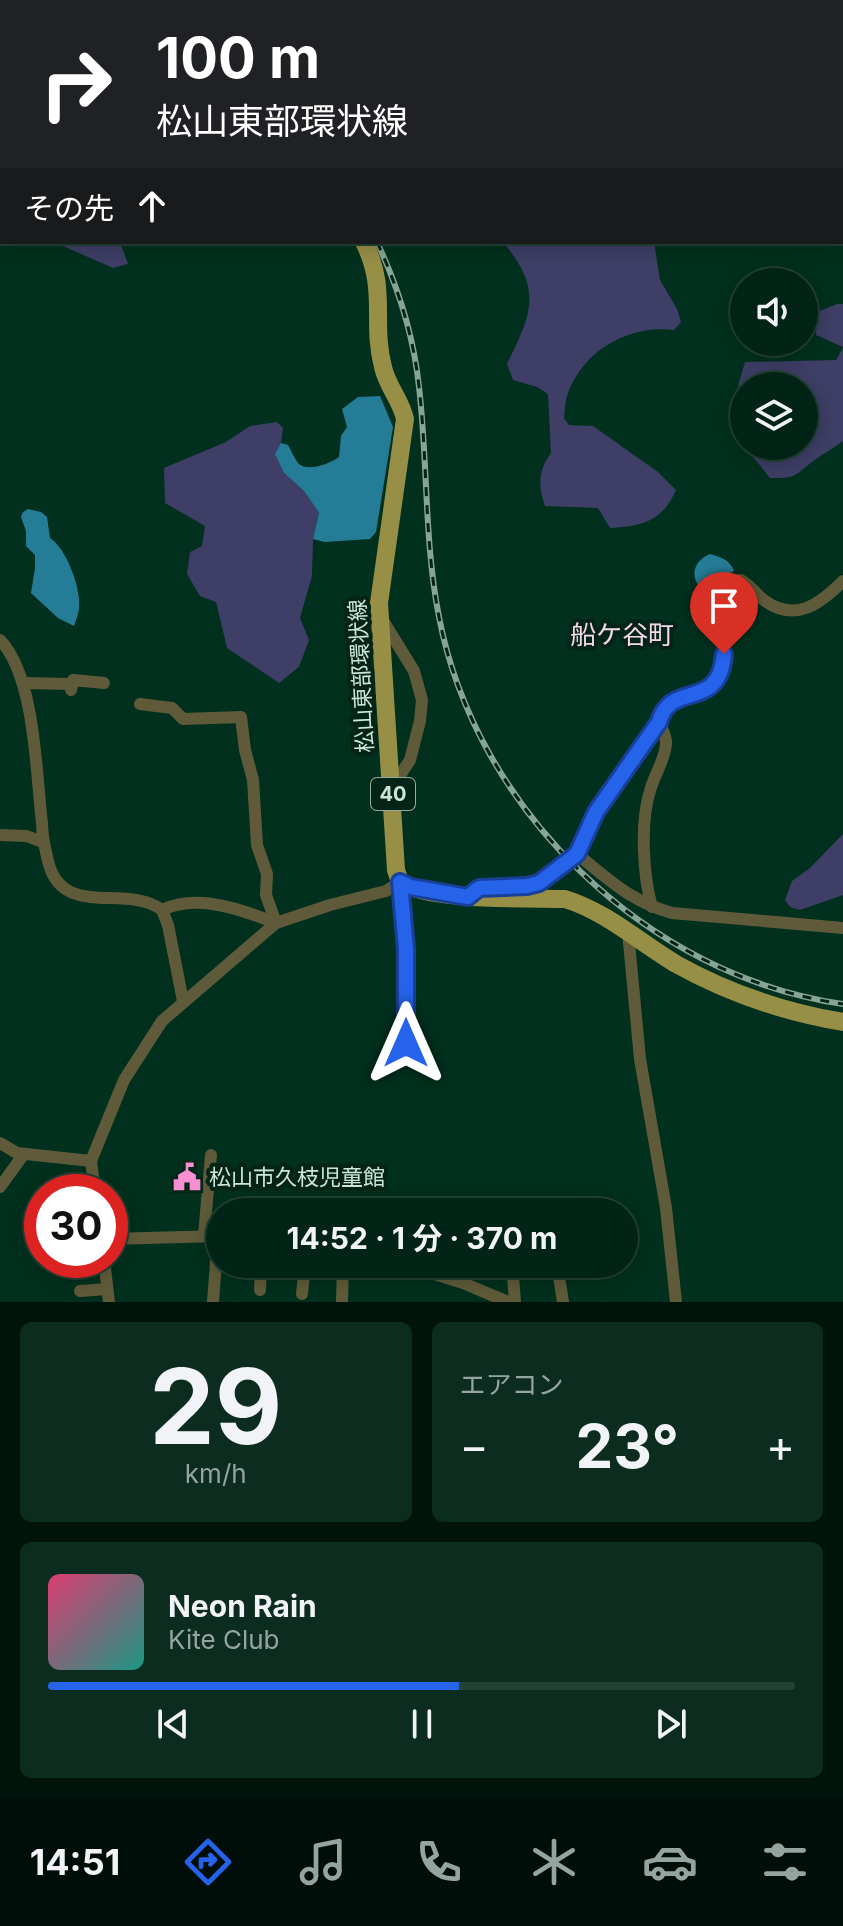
<!DOCTYPE html>
<html lang="ja">
<meta charset="utf-8">
<style>
:root{--surface:#012416;--page:#0b2c1f;--text:#f1f3f6;--muted:#96a4a1;--line:#234135;--accent:#2563eb}
body{margin:0;font-family:Inter,"Noto Sans JP",sans-serif;background:var(--page);color:var(--text);height:100vh;display:flex;flex-direction:column;font-size:30px;white-space:nowrap}
*{box-sizing:border-box;margin:0}
p{font-size:26px;color:var(--muted)}
.icon{flex:none;width:44px;height:44px;fill:none;stroke:currentColor;stroke-width:2;stroke-linecap:round;stroke-linejoin:round}
.map{position:relative;height:1302px;overflow:hidden}
.side{display:flex;flex-direction:column;gap:20px;padding:20px;background:#01140c;flex:1}
.side>*{flex:none}
.top-card{position:absolute;left:0px;top:0px;width:844px;height:244px;box-shadow:0 4px 20px #0003,0 0 0 2px var(--line);background:#202124;color:#fff;overflow:hidden}
.controls{position:absolute;left:730px;top:268px;display:grid;gap:16px}
.controls a{display:grid;place-items:center;width:88px;height:88px;border-radius:50%;background:var(--surface);box-shadow:0 4px 20px #0003,0 0 0 2px var(--line);font-size:40px}
.speed{position:absolute;left:24px;top:1174px;display:flex;gap:16px;font-size:40px;font-weight:700;text-align:center}
.speed>*{display:grid;place-content:center;width:104px;height:104px;border-radius:50%;background:var(--surface);box-shadow:0 4px 20px #0003,0 0 0 2px var(--line);line-height:1}
.speed .limit{border:12px solid #d22;background:#fff;color:#111}
.pin{position:absolute;display:grid;place-items:center;width:68px;height:68px;color:#fff;margin:-82px -34px;border-radius:50% 50% 50% 0;rotate:-45deg;box-shadow:0 0 8px #0007}
.pin .icon{rotate:45deg}
.me{position:absolute;width:88px;margin:-44px;rotate:0deg;stroke-linejoin:round;filter:drop-shadow(0 0 6px #0008)}
.turn{display:flex;align-items:center;gap:28px;height:168px;padding:0 24px;font-size:36px}
.turn .icon{width:104px;height:104px;stroke-width:2.5}
.turn b{display:block;font-size:56px;line-height:68px}
.then{display:flex;align-items:center;height:76px;padding:0 24px;background:#0003;gap:16px;font-size:30px}
.big{font-size:60px;font-weight:700;line-height:1.1}
.side .card{flex:1;display:flex;flex-direction:column;justify-content:center;gap:12px;min-width:0;padding:0 28px;border-radius:12px;background:var(--page)}
.side .dial{align-items:center;gap:0}
.dial b{font-size:104px;line-height:1}
.song{display:flex;align-items:center;gap:24px}
.cover{width:96px;height:96px;border-radius:12px;background:linear-gradient(135deg,hsl(340 70% 55%),hsl(170 70% 35%))}
.played{height:8px;border-radius:4px;background:linear-gradient(90deg,var(--accent) 55%,var(--line) 55%)}
.keys{display:flex;justify-content:space-around;direction:ltr}
.heat{display:flex;justify-content:space-between;align-items:center;font-size:44px;direction:ltr}
.side .tiles{flex:1;display:grid;gap:20px;grid-template-columns:1fr 1fr}
.card:last-child{grid-column:span 2}
.trip{position:absolute;left:206px;top:1198px;width:432px;height:80px;border-radius:40px;background:var(--surface);box-shadow:0 4px 20px #0003,0 0 0 2px var(--line);font-weight:700;line-height:80px;text-align:center}
.tab-bar{display:flex;height:128px;justify-content:space-around;align-items:center;background:#000e09;color:var(--muted)}
.tab-bar .icon{width:56px;height:56px}
.tab-bar .selected{color:var(--accent)}
.tab-bar b{font-size:36px;color:var(--text)}
.map>svg:first-child{display:block}
.green{fill:#3e3e66}
.water{fill:#257c96}
.lines{fill:none;stroke-linecap:round;stroke-linejoin:round}
.minor{stroke:#5f5b3a;stroke-width:12}
.primary{stroke:#988f47;stroke-width:18}
.rail-casing{stroke:#86a597;stroke-width:6}
.rail{stroke:#032417;stroke-width:3;stroke-dasharray:9;stroke-linecap:butt}
.route-casing{stroke:#184099;stroke-width:20}
.route{stroke:#2563eb;stroke-width:14}
.labels{text-anchor:middle;stroke-width:8;stroke-linejoin:round;paint-order:stroke}
.shield{fill:#032417;stroke:#91ab9f;stroke-width:2}
.shield-label{font-size:20px;font-weight:bold;fill:#cee5d9}
.street-label{font-size:22px;fill:#cee5d9;stroke:#032417}
.poi-label{font-size:22px;fill:#cee5d9;stroke:#032417;text-anchor:start}
.quarter-label{font-size:26px;fill:#f6d8ea;stroke:#032417}
</style>
<div class="map">
<svg width="843" height="1302" viewBox="0 0 843 1302">
<rect width="100%" height="100%" fill="#01301e"/>
<g class="green">
<path d="M528,0H675L527,2Z"/>
<path d="M54,242H120L128,264L113,268Z"/>
<path d="M503,242H654L660,280L677,309L681,322L674,330C629,325 585,349 568,393C565,400 565,410 564,418L569,425L593,426L658,472L676,490C662,522 642,526 610,528L598,508L545,506C538,487 538,470 551,453L548,394L537,387L513,380L507,364C532,312 543,290 503,242Z"/>
<path d="M837,304H843V347L816,335L817,312Z"/>
<path d="M843,348V441C834,448 824,453 816,459C795,474 799,479 770,478L753,457L754,446H804V386H744V403L738,386L745,362L836,360Z"/>
<path d="M277,422L283,428L281,443L276,454L284,473L304,491L319,513L313,539L312,576L300,618L309,640L299,667L279,683L227,648L216,602L200,596L187,574L190,552L202,546L205,526L165,503L164,468L226,442L250,426Z"/>
<path d="M843,834V895L800,910L790,907L785,900L792,881L810,868Z"/>
</g>
<g class="water">
<path d="M380,396L393,427L376,532L370,539L325,542L313,539L319,513L304,491L284,473L275,454L281,443L288,445C291,450 295,460 299,464C309,472 331,463 339,457L341,436L347,427L342,409L358,397Z"/>
<path d="M28,509L41,512L47,517L50,538C66,548 81,588 79,607C79,613 76,620 74,626L58,618L31,593L35,568V555L26,546V531L21,517L23,512Z"/>
<path d="M710,554C721,557 730,560 734,571L704,586L698,585C690,572 696,560 710,554Z"/>
</g>
<g class="lines">
<g class="minor">
<path d="M824,0L843,1"/>
<path d="M382,619L414,671L422,700L420,721L410,760L392,788"/>
<path d="M0,640C35,676 36,773 42,823C42,838 45,847 48,861C62,920 125,883 162,910L168,925L183,1001"/>
<path d="M24,683L72,684"/>
<path d="M71,690L73,680L104,683"/>
<path d="M140,704L172,708L183,719L241,717L245,750L253,780L257,845L267,874L266,895L276,923"/>
<path d="M0,835L27,836L42,842"/>
<path d="M577,854L596,812L659,722"/>
<path d="M468,897C487,881 506,890 529,886C548,882 563,867 577,854C611,881 630,901 672,913L843,928"/>
<path d="M652,907C643,876 640,822 650,791C654,775 665,760 666,744C667,733 657,725 661,715C673,683 739,706 723,639C720,625 711,612 706,599L707,594L733,581L741,580C751,585 756,595 765,601C796,623 821,603 843,581"/>
<path d="M162,910C197,893 243,910 276,923"/>
<path d="M628,932L640,1059L666,1208L676,1302"/>
<path d="M0,1143L17,1153L91,1161"/>
<path d="M0,1187L24,1154"/>
<path d="M95,1192L91,1161L124,1080L162,1021L276,923L330,905L386,891L400,882L406,949V1043"/>
<path d="M204,1235L211,1155"/>
<path d="M110,1239L220,1236"/>
<path d="M104,1260L109,1302"/>
<path d="M403,1264L463,1283L508,1302"/>
<path d="M512,1264L515,1302"/>
<path d="M557,1264L563,1302"/>
<path d="M260,1290L261,1264"/>
<path d="M80,1291L107,1289"/>
<path d="M302,1294L305,1264"/>
<path d="M213,1302L218,1236"/>
<path d="M342,1302L343,1264"/>
</g>
<g class="primary">
<path d="M70,0L72,2"/>
<path d="M364,242C388,290 371,321 383,367C387,386 401,400 405,419L379,603L396,870L400,882C427,901 529,898 565,899C607,912 639,942 676,964C728,993 784,1012 843,1022"/>
</g>
<defs>
<g id="rail">
<path d="M147,0L150,2"/>
<path d="M377,242C398,287 414,338 419,387C428,463 424,541 439,617C476,810 647,976 843,1004"/>
</g>
</defs>
<use href="#rail" class="rail-casing"/>
<use href="#rail" class="rail"/>
</g>
<g class="lines">
<defs>
<path id="route" d="M406,1043V949L400,882L411,887L468,897L479,888L527,886L539,883L577,854L596,812L659,722C671,679 719,713 724,654"/>
</defs>
<use href="#route" class="route-casing"/>
<use href="#route" class="route"/>
</g>
<defs>
<symbol id="civic-bare" viewBox="-9 -9 18 18"><path d="M-.6-6.5H3V-4.5H.6V-3L4-1V1h2V6H-6V1h2V-1L-.6-3ZM-1.2 2.5V6h2.4V2.5Z" fill="#f690d0" stroke="#032417" stroke-width="2.5" paint-order="stroke"/></symbol>
</defs>
<g fill-rule="evenodd">
<use href="#civic-bare" x="167" y="1157" width="40" height="40"/>
</g>
<g class="labels">
<rect class="shield" x="371" y="778" width="44" height="32" rx="6"/>
<g class="shield-label">
<text x="393" y="801">40</text>
</g>
<g class="street-label">
<text transform="translate(361 676) rotate(-93)" y="8">松山東部環状線</text>
</g>
<g class="poi-label">
<text x="209" y="1185">松山市久枝児童館</text>
</g>
<g class="quarter-label">
<text x="622" y="644">船ケ谷町</text>
</g>
</g>
</svg>
<div class="controls">
<a><svg class="icon" aria-label="sound" viewBox="0 0 24 24"><path d="M4 9h4l5-4v14l-5-4H4zM17 9q2 3 0 6"/></svg></a>
<a><svg class="icon" aria-label="layers" viewBox="0 0 24 24"><path d="M12 4l9 5-9 5-9-5zM3 14l9 5 9-5"/></svg></a>
</div>
<div class="speed"><div class="limit">30</div></div>
<div class="pin" style="left:724px;top:654px;background:#d93025"><svg class="icon" aria-label="arrive" viewBox="0 0 24 24"><path d="M6 21V4h12l-3 4 3 4H6"/></svg></div>
<svg class="me" style="left:406px;top:1043px" viewBox="-20 -20 40 40"><path d="M0-17L14 15 0 8-14 15z" fill="#2563eb" stroke="#fff" stroke-width="4"/></svg>
<div class="trip">14:52 · 1 分 · 370 m</div>
<div class="top-card">
<div class="turn"><svg class="icon" aria-label="right" viewBox="0 0 24 24"><path d="M7 20v-9h11M14 6l5 5-5 5"/></svg><div><b>100 m</b>松山東部環状線</div></div>
<div class="then">その先<svg class="icon" aria-label="ahead" viewBox="0 0 24 24"><path d="M12 20V5M6 11l6-6 6 6"/></svg></div>
</div>
</div>
<section class="side">
<div class="tiles">
<div class="card dial"><b>29</b><p>km/h</p></div>
<div class="card"><p>エアコン</p>
<div class="heat"><a>−</a><b class="big">23°</b><a>+</a></div>
</div>
<div class="card">
<div class="song"><i class="cover"></i><div><b>Neon Rain</b><p>Kite Club</p></div></div>
<div class="played"></div>
<div class="keys"><svg class="icon" aria-label="previous" viewBox="0 0 24 24"><path d="M18 5L8 12l10 7zM5 5v14"/></svg><svg class="icon" aria-label="pause" viewBox="0 0 24 24"><path d="M8 5v14M16 5v14"/></svg><svg class="icon" aria-label="next" viewBox="0 0 24 24"><path d="M6 5l10 7-10 7zM19 5v14"/></svg></div>
</div>
</div>
</section>
<nav class="tab-bar">
<b>14:51</b>
<svg class="icon selected" aria-label="directions" viewBox="0 0 24 24"><path d="M12 3l9 9-9 9-9-9zM9 14v-3h6M13 9l2 2-2 2"/></svg>
<svg class="icon" aria-label="music" viewBox="0 0 24 24"><path d="M9 18V5l10-2v13"/><circle cx="6" cy="18" r="3"/><circle cx="16" cy="16" r="3"/></svg>
<svg class="icon" aria-label="phone" viewBox="0 0 24 24"><path d="M5 4h4l2 5-3 2q2 4 5 5l2-3 5 2v4C11 20 4 13 5 4z"/></svg>
<svg class="icon" aria-label="climate" viewBox="0 0 24 24"><path d="M12 3v18M4 7l16 10M4 17L20 7"/></svg>
<svg class="icon" aria-label="car" viewBox="0 0 24 24"><path d="M5 17H2v-5l4-1 3-4h7l3 4 3 1v5h-3M9 17h6M6 11h13"/><circle cx="7" cy="17" r="2"/><circle cx="17" cy="17" r="2"/></svg>
<svg class="icon" aria-label="filters" viewBox="0 0 24 24"><path d="M4 7h16M4 17h16"/><circle cx="9" cy="7" r="2"/><circle cx="15" cy="17" r="2"/></svg>
</nav>
